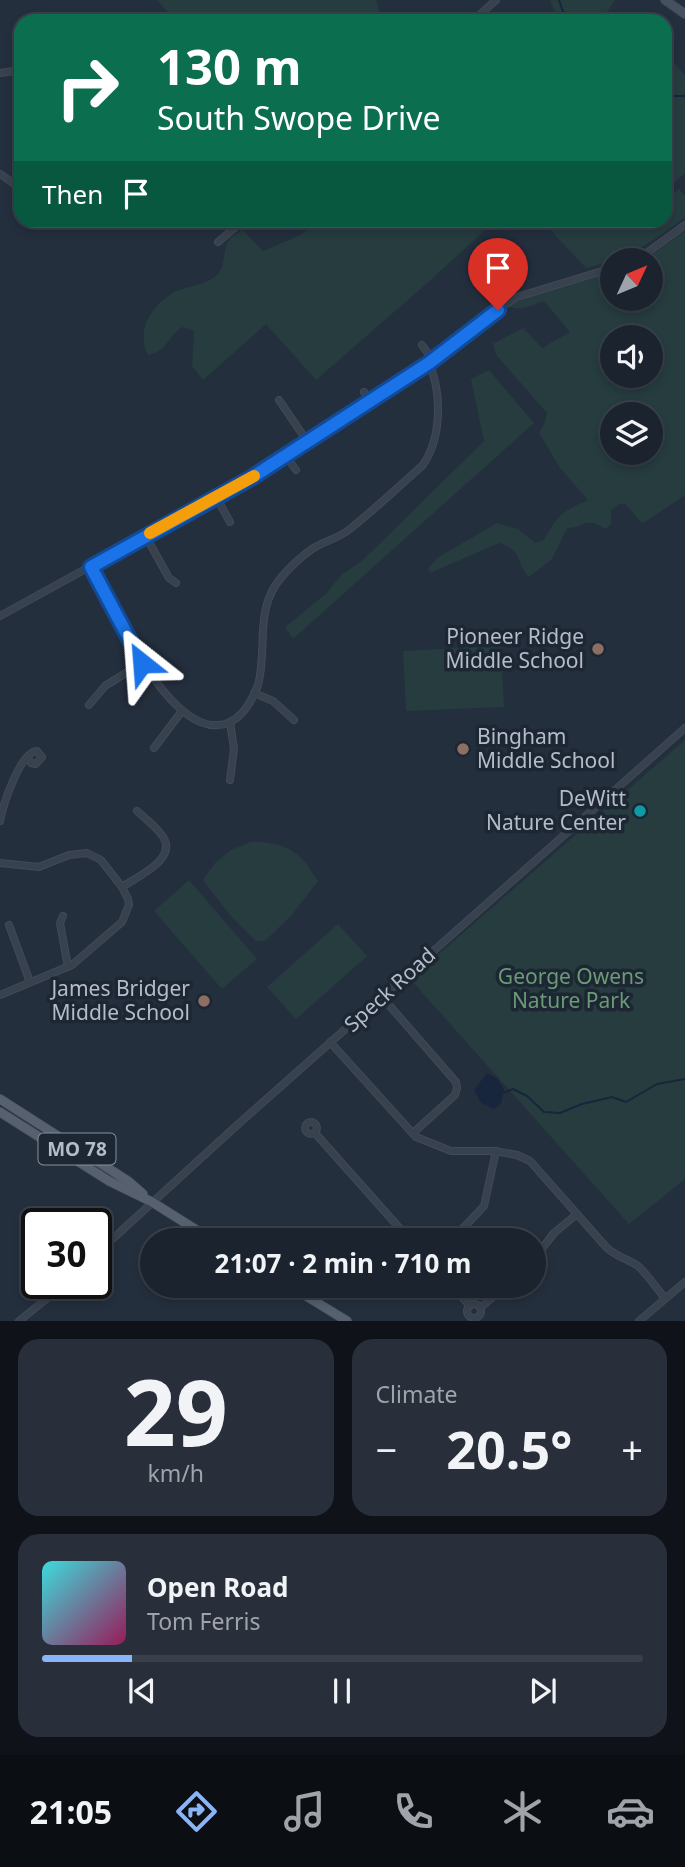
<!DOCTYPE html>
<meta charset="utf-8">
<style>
:root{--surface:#1b232e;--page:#282f3a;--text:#f1f3f6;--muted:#a0a4aa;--line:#39404a;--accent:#8ab4f8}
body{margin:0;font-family:"Noto Sans",sans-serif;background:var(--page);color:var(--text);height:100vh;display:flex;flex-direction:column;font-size:26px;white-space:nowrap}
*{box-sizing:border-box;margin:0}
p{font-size:23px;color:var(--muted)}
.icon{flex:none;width:38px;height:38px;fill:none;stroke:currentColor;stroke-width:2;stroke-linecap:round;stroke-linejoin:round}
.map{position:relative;height:1321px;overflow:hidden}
.sheet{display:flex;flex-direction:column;gap:18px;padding:18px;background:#0f1319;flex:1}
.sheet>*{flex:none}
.guide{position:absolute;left:14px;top:14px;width:658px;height:214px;border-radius:21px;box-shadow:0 4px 10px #0003,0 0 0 2px var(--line);background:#0b6e4f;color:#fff;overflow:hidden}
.needle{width:46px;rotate:46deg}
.buttons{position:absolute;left:600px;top:248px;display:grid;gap:14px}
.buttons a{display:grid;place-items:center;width:63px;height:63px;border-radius:50%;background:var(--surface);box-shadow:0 4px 10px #0003,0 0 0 2px var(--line);font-size:35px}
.speed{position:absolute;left:21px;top:1208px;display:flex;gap:14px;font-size:35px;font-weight:700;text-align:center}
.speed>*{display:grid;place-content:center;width:91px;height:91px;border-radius:50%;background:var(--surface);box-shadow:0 4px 10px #0003,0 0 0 2px var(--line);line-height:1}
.speed .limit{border:4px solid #111;border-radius:10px;background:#fff;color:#111}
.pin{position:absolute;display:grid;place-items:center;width:60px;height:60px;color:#fff;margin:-72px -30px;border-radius:50% 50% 50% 0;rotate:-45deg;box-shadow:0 0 7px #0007}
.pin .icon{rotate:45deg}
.me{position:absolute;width:77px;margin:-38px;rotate:332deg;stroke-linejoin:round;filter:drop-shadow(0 0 5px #0008)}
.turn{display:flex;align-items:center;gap:24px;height:147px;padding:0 28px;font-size:32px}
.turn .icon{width:91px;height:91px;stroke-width:2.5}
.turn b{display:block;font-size:49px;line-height:60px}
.then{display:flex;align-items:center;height:66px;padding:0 28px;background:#0003;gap:14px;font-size:26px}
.big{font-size:52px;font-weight:700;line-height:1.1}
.sheet .widget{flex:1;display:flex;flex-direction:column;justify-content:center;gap:10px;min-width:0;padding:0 24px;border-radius:21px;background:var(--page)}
.sheet .dial{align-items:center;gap:0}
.dial b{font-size:91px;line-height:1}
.song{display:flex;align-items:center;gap:21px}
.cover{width:84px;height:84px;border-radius:10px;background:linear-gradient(135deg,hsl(180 70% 55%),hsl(330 70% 35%))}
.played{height:7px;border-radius:4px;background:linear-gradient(90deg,var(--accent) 15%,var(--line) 15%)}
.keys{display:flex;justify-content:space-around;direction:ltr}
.heat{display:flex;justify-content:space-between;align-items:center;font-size:38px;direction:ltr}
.sheet .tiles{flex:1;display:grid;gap:18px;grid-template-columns:1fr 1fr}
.widget:last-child{grid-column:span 2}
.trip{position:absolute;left:140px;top:1228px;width:406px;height:70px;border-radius:35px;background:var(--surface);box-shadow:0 4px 10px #0003,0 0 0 2px var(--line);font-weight:700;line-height:70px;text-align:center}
.tab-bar{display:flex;height:112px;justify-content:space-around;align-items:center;background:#0b0e12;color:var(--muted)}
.tab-bar .icon{width:49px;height:49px}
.tab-bar .current{color:var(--accent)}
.tab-bar b{font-size:32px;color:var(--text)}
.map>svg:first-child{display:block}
.green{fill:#263c3f;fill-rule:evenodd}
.water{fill:#17263c}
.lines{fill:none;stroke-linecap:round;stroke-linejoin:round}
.stream{stroke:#17263c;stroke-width:2}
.minor-casing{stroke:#414a57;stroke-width:8}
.secondary-casing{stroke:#414a57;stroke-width:10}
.primary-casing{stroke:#414a57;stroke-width:10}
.minor{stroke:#38414e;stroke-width:6}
.secondary{stroke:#465061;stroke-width:8}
.primary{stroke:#56606e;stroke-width:9}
.route-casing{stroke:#114b97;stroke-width:18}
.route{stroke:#1a73e8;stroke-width:12}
.slow{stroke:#f59e0b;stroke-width:12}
.education-dot{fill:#8d6e63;stroke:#1d2633;stroke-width:2.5}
.culture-dot{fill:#0f9aa8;stroke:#1d2633;stroke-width:2.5}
.labels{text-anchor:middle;stroke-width:7;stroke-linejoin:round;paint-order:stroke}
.shield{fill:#1d2633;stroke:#878f9c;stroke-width:2}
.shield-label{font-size:19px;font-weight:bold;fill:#b4bcc9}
.poi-label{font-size:21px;fill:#b4bcc9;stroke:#1d2633;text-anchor:end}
.park-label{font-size:21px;fill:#6b9a76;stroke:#1d2633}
.street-label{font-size:21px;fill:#b4bcc9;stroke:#1d2633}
</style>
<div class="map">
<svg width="685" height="1321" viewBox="0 0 685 1321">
<rect width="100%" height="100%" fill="#242f3e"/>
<g class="green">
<path d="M157,0H376L381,16L385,21H176Z"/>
<path d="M550,0H615L601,21H564L554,10Z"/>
<path d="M665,51L685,76V173L665,190Z"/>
<path d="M679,189L685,196V217C649,244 630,258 586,268L542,221H605L625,229H633L643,221L665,220V201Z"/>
<path d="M316,221H495L425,285L316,380L266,324L203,380L192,366L194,331L183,327C167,335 169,351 148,355C136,331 150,308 171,294C184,286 205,286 217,275C231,260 215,243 243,230L263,251L301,235Z"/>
<path d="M685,231V495L645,522H641L625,504H620L611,510V524L606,529C582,515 587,528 567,528L552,559L529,577C515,564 525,551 499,543L430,573L428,569L437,558L497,523L518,529L535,543L544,540C558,515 561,512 588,500L560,468L539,433L545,422L547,413L497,356L493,344L523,328L542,348L570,332L544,301C533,305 520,312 508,306L540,292L612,272V299H651V261H643ZM612,338H651V376H612ZM612,415H651V453H612Z"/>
<path d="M489,370L534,423L293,639L285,627L327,593L341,575L363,560L484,441L471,379Z"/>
<path d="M501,646L504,707L406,711L403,651Z"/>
<path d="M685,740V1179L629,1224L410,979Z"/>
<path d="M251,842C272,842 290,845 305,862C310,868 313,875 318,881L291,916L265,941H256L230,915L203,880L215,863L231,850Z"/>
<path d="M189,880L257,959L222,989L154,911Z"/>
<path d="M338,924L367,956L296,1019L267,987Z"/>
</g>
<path class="water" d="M487,1073L497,1078L504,1089L501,1104L494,1109L481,1103L474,1090Z"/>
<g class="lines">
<g class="stream">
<path d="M559,0L563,12L584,21"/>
<path d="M665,66L668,77L666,91L670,96H685"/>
<path d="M503,1093L513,1089L527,1096L544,1112L560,1113L582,1104L612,1097L626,1102L657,1084L685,1079"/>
</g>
<defs>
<g id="minor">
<path d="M473,21L496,0"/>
<path d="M0,73L21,70"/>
<path d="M0,174L16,185"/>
<path d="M218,242L244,220"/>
<path d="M630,261L648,252L685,225"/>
<path d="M422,345L433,360"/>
<path d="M364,392L370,400"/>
<path d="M279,400L307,441"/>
<path d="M286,456L296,470"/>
<path d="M216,497L230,522"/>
<path d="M145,535L169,578L176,583"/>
<path d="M91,567C112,606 170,740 225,724C242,719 252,701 258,685C267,652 256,616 275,586C284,572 303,554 317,546C329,540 340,537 350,529C375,509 398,487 422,466C442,439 442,393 429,363"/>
<path d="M0,616L251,478L429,363L497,310L517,297L612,268"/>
<path d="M254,693L273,701L294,720"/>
<path d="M89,705L105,686L142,663"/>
<path d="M154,748L182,711"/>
<path d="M230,780L234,749L230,722"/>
<path d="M0,821C3,805 20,752 37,751L42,757L36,764L31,763L28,758"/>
<path d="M0,863L39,867L69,855L87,853L101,860L122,887L128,899L129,905L122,922L72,965L0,995"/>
<path d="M122,887C138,876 181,858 161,834C154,825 145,818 137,811"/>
<path d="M63,916L60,923L68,967"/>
<path d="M9,925L30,982"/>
<path d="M382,997L456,1082L457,1088L455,1095L413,1133"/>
<path d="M330,1042L416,1137L451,1151H494L517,1155L530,1161L607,1248C617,1257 628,1259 638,1266C648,1275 656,1288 665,1298"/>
<circle cx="311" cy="1128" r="6"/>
<path d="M315,1133L411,1241"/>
<path d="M451,1241L484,1206L496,1151"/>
<path d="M96,1254L235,1127L685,728"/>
<path d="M534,1259L554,1233L577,1214"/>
<path d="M452,1286L470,1306"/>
<circle cx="474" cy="1311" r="7"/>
<path d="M480,1308L506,1286"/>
<path d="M19,1321L66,1283"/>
<path d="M639,1321L685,1282"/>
</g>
<path id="secondary" d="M665,0L685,14"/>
<g id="primary">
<path d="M0,1099L128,1181L143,1194"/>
<path d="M0,1112L109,1181L152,1202L214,1241"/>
<path d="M290,1286L347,1321"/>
</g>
</defs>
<use href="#minor" class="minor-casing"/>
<use href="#secondary" class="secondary-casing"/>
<use href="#primary" class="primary-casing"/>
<use href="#minor" class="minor"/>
<use href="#secondary" class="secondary"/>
<use href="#primary" class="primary"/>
</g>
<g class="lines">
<defs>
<path id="route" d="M142,663L91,567L251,478L429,363L498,310"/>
</defs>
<use href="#route" class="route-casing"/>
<use href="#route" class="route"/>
<path class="slow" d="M150,533L254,476"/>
</g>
<g class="education-dot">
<circle cx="598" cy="649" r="7"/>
<circle cx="463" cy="749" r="7"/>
<circle cx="204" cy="1001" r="7"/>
</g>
<circle class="culture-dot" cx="640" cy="811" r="7"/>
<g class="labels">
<rect class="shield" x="38.5" y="1133.5" width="77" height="31" rx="5"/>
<g class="shield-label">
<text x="77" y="1156">MO 78</text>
</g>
<g class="poi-label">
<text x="584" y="644">Pioneer Ridge<tspan x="584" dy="24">Middle School</tspan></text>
<text x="477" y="744" text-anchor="start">Bingham<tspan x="477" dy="24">Middle School</tspan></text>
<text x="626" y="806">DeWitt<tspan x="626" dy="24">Nature Center</tspan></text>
<text x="190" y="996">James Bridger<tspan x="190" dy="24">Middle School</tspan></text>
</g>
<g class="park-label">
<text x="571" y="984">George Owens<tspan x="571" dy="24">Nature Park</tspan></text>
</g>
<g class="street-label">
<text transform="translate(390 990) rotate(-42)" y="7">Speck Road</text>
</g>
</g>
</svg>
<div class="buttons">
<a><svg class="needle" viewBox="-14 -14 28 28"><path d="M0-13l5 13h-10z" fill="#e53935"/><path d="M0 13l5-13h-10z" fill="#a0a4aa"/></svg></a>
<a><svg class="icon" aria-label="sound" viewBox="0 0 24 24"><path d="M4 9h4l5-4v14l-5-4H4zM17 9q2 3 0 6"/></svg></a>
<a><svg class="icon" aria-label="layers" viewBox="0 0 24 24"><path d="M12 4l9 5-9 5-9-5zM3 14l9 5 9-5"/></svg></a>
</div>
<div class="speed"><div class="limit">30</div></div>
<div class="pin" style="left:498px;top:310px;background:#d93025"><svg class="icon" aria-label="arrive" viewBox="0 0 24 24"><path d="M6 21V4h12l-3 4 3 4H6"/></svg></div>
<svg class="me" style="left:142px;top:663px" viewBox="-20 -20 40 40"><path d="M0-17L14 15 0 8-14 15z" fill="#1a73e8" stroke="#fff" stroke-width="4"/></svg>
<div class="trip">21:07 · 2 min · 710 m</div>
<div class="guide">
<div class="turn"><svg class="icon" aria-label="right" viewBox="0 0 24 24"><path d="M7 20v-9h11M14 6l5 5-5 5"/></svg><div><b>130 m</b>South Swope Drive</div></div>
<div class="then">Then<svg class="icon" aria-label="arrive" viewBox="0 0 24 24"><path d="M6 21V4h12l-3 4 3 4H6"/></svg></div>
</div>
</div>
<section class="sheet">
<div class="tiles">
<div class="widget dial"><b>29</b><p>km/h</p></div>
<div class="widget"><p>Climate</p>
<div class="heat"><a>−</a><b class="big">20.5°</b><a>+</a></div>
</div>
<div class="widget">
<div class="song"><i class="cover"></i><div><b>Open Road</b><p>Tom Ferris</p></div></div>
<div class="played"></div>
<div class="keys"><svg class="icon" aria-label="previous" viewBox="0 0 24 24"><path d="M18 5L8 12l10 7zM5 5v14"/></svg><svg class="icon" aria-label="pause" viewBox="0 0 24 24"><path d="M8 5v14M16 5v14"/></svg><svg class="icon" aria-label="next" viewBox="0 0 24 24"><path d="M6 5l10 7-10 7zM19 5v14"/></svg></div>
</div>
</div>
</section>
<nav class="tab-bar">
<b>21:05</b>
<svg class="icon current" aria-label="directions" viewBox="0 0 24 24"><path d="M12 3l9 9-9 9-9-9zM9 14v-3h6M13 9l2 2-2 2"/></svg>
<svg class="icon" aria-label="music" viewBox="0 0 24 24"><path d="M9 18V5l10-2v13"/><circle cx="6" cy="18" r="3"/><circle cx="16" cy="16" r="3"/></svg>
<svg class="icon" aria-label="phone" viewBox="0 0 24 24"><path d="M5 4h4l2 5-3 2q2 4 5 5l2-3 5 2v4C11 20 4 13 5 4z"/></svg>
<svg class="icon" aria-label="climate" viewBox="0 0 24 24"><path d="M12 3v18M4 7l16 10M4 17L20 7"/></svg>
<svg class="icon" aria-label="car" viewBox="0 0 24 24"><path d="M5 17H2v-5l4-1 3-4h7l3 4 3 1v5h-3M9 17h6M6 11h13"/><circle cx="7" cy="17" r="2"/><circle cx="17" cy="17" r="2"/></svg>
</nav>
